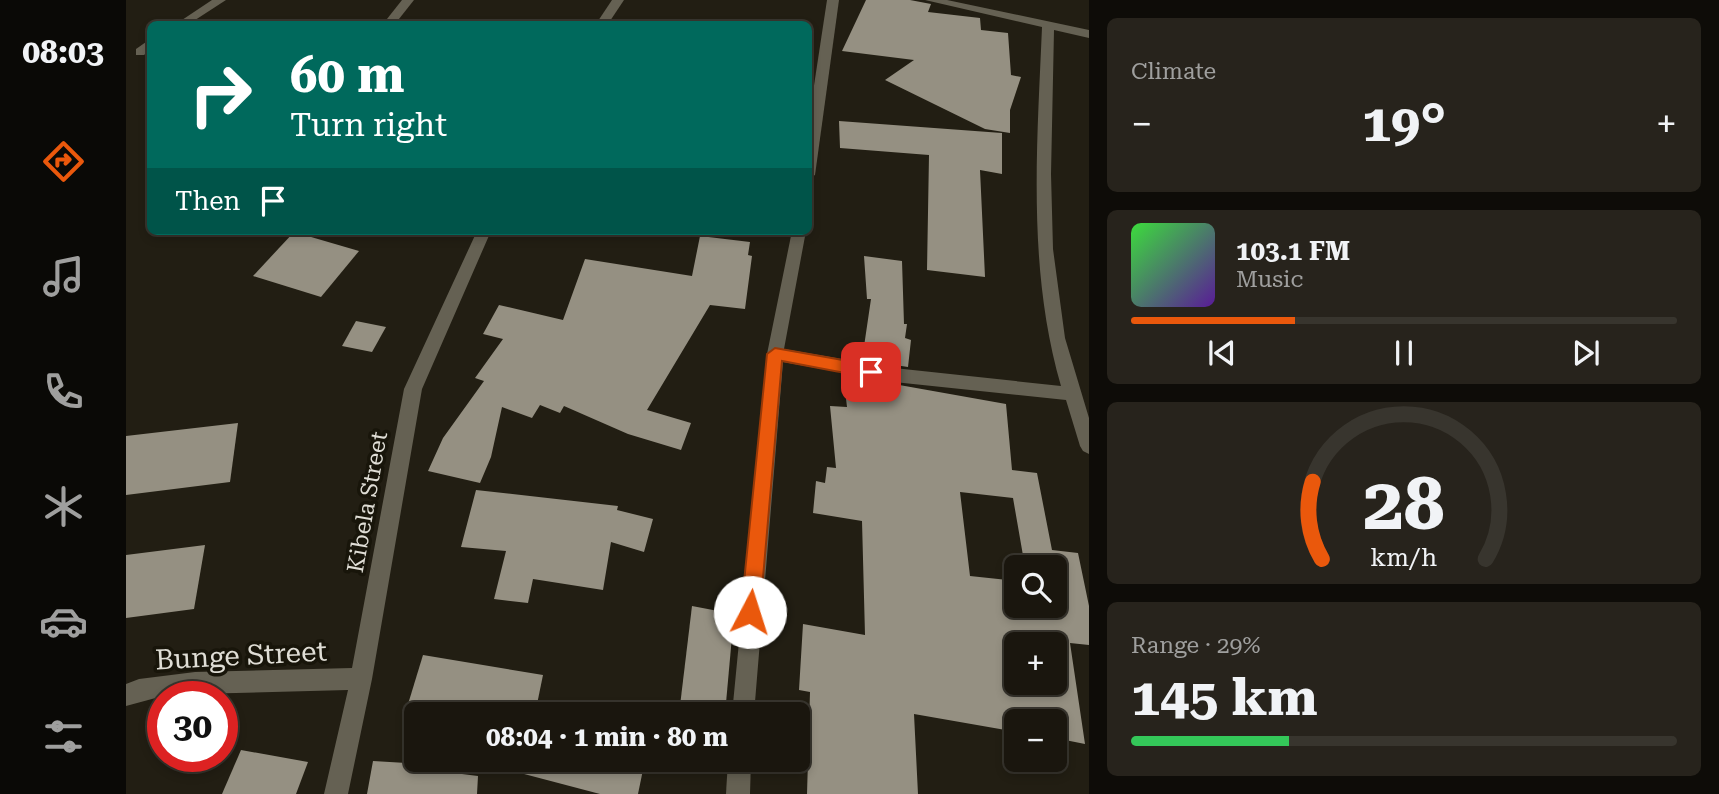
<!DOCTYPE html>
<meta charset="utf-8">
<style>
:root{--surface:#1a160e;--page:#27231c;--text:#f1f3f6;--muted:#9f9f9e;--line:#38352e;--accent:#ea580c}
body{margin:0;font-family:"Roboto Serif",serif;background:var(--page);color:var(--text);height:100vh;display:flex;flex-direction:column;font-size:26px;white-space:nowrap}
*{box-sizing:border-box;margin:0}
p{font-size:23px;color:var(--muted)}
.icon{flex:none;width:38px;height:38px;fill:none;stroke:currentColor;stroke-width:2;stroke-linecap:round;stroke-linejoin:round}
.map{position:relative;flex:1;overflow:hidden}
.drawer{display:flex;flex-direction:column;gap:18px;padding:18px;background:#0e0c08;width:630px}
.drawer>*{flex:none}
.guide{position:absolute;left:21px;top:21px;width:665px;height:214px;border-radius:10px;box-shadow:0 4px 10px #0003,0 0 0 2px var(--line);background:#00695c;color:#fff;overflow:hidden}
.tools{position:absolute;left:878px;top:555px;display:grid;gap:14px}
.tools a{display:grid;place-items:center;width:63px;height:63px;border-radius:10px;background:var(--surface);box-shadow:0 4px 10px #0003,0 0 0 2px var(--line);font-size:35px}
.speed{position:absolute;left:21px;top:681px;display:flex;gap:14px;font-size:35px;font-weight:700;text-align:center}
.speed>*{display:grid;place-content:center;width:91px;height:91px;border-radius:50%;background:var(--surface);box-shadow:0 4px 10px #0003,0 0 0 2px var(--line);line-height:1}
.speed .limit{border:10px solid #d22;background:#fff;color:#111}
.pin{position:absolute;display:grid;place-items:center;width:60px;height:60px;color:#fff;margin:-30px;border-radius:14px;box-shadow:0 4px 10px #0006}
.me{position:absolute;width:77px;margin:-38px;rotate:5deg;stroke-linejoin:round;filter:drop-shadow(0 0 5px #0008)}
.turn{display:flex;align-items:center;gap:24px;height:147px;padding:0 28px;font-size:32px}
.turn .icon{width:91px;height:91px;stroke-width:2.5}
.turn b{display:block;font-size:49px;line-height:60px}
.then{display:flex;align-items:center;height:66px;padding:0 28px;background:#0003;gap:14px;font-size:26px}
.big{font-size:52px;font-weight:700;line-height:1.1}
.drawer .tile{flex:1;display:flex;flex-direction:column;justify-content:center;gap:10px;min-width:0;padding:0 24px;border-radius:10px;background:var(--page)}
.drawer .dial{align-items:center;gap:0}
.dial svg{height:182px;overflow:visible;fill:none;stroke:var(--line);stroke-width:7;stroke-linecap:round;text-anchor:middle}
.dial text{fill:var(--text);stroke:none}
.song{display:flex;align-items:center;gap:21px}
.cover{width:84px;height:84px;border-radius:10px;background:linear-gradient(135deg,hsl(120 70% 55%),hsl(270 70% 35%))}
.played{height:7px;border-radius:4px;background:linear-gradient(90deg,var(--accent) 30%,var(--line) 30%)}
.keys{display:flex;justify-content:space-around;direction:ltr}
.heat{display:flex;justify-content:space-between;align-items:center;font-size:38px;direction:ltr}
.charge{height:10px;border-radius:5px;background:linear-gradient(90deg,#34c759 29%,var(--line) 0)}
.trip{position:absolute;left:278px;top:702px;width:406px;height:70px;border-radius:10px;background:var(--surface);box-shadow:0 4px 10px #0003,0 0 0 2px var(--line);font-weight:700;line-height:70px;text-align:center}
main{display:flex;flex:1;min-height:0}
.tab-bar{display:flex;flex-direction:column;width:126px;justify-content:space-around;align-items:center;background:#0a0906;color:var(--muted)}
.tab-bar .icon{width:49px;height:49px}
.tab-bar .selected{color:var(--accent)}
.tab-bar b{font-size:32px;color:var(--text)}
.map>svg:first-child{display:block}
.building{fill:#959082;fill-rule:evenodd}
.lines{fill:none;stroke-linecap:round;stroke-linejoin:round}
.minor{fill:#656153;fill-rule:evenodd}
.route{fill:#ea580c;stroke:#983908;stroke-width:2}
.labels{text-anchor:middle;stroke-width:7;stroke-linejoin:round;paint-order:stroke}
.street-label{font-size:23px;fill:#dfddd5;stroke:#18150a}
.near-street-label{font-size:28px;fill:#dfddd5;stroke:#18150a}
</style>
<main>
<nav class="tab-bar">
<b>08:03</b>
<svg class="icon selected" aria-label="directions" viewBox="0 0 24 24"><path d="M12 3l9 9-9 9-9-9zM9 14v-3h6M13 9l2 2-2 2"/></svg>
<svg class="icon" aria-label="music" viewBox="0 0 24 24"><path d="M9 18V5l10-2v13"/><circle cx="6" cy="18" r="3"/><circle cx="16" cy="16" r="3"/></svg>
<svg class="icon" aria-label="phone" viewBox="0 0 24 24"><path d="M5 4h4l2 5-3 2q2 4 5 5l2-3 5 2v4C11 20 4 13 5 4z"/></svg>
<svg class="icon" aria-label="climate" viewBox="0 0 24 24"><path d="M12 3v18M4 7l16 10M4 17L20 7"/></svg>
<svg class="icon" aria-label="car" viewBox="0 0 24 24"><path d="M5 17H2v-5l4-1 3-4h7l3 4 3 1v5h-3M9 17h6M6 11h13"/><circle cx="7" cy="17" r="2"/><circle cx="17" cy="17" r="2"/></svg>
<svg class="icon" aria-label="filters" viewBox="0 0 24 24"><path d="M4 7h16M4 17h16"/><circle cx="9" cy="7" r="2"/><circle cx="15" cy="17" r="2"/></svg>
</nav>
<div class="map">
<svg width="963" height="794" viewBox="0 0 963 794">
<rect width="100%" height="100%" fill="#221e13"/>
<g class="building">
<path d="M740,0H784L805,4L802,12L854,18L855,30L882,33L885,75L895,77L884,110V133L859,129L759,80L788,60L716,51Z"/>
<path d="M713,121L876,133V174L854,170L859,277L801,270L803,155L714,148Z"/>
<path d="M168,232L233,251L195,297L127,276Z"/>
<path d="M574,236L624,242L622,255L626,256L619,309L584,305L521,410L565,423L555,450L502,434L438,406L434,413L414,405L406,418L376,407L365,457L354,483L302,471L317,438L358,381L349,378L377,339L357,334L373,305L437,320L459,259L566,276Z"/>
<path d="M738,256L776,261L778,324H781L779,338L785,340L782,367L736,360L745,299H741Z"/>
<path d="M230,321L260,327L246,352L216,346Z"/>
<path d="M734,378L880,404L886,470L911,473L926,550L952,553L963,606V645L944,643L959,744L929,738V721H891V732L788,714L792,794H681L684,692L673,690L677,624L739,635L736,521L687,513L690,481L699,483L701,467L710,468L704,406L721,407L719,390L732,391ZM834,492L887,498L899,567H929V606H891V581L844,576ZM891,644H929V682H891Z"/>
<path d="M112,423L104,482L0,495V436Z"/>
<path d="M350,490L492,506L491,510L527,519L518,552L485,542L477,590L407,579L402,603L368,599L380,551L335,547Z"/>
<path d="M79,545L68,609L0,618V555Z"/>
<path d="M566,606L608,614L599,714H553Z"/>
<path d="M297,655L417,675L409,714H279Z"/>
<path d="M115,750L182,762L170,794H96Z"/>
<path d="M380,760H519L512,794H474L379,769Z"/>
<path d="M548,760H595L594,773L547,765Z"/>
<path d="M247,761L297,764L296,769L352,776L351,794H241Z"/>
</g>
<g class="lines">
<g class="minor">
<path d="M86,0H100L63,24H50Z"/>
<path d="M276,0H288L269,24H257Z"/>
<path d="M486,0H498L482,24H470Z"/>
<path d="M701,0H713L689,175L682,179V125Z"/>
<path d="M799,0H821L963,30V38L928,30L925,174L927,249L939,338L963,418V454L957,451L954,446L940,400L768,382L657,362L628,714H606L641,354L666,231H680L658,349L768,368L935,386C901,269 911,147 916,27Z"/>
<path d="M20,42H24V50L18,55H10V49Z"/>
<path d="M351,231H365L296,389L246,679L222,794H198L222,690L69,694L37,696L0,706V684L13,679L69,672L226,668L278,389Z"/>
<path d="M602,760H625L624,794H600Z"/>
</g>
</g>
<path class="route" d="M649,348L745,365L753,372L745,378L656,361L634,612L631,618L624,621L618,618L615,612L641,354Z"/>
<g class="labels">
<g class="street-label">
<text transform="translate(241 502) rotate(-80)" y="8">Kibela Street</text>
</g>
<g class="near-street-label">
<text transform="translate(115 655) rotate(-3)" y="10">Bunge Street</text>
</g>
</g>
</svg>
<div class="tools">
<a><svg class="icon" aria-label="search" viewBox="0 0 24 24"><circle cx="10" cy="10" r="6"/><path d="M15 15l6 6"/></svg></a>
<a>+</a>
<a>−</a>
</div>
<div class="speed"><div class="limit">30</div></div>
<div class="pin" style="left:745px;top:372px;background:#d93025"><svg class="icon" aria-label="arrive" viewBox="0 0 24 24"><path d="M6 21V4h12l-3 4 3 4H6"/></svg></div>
<svg class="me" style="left:624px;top:612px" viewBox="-20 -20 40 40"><circle r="19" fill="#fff"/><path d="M0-13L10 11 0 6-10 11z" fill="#ea580c"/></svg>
<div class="trip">08:04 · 1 min · 80 m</div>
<div class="guide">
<div class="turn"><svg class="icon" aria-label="right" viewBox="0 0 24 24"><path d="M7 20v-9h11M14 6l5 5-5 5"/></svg><div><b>60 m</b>Turn right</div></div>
<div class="then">Then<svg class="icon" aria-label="arrive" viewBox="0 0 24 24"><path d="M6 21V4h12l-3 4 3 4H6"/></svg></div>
</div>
</div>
<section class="drawer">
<div class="tile"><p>Climate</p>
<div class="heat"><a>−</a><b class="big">19°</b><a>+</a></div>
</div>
<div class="tile">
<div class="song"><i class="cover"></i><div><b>103.1 FM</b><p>Music</p></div></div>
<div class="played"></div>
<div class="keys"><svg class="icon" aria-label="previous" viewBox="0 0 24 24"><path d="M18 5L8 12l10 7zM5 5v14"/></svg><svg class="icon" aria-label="pause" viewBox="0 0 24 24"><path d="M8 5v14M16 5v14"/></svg><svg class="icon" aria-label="next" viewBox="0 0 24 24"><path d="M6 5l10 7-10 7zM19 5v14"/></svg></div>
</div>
<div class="tile dial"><svg viewBox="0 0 100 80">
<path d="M14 69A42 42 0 1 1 86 69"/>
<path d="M14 69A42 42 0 0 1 10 35" stroke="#ea580c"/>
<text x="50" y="56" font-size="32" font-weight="700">28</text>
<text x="50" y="72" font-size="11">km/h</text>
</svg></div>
<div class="tile"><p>Range · 29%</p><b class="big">145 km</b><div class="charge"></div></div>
</section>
</main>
